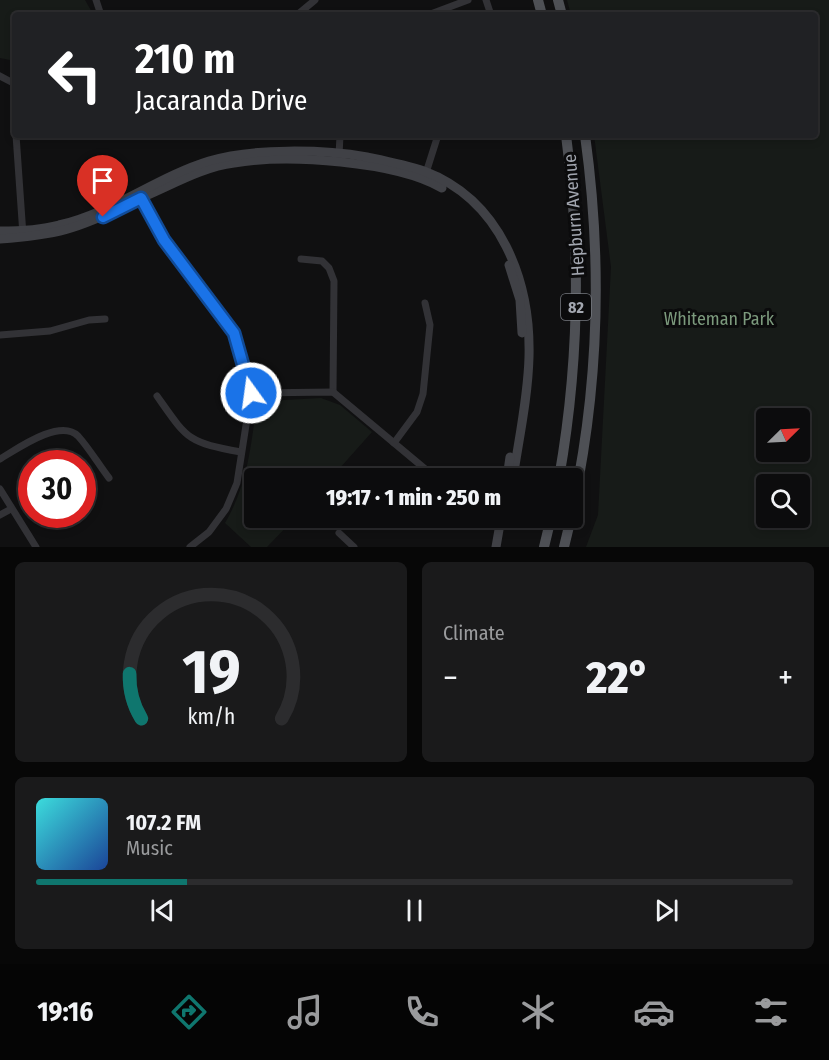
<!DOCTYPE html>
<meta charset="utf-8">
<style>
:root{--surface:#0c0c0d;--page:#1a1a1b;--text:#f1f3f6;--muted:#9a9b9d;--line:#2c2c2e;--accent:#0f766e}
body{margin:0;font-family:"Fira Sans Condensed",sans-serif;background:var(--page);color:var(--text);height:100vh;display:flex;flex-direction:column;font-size:22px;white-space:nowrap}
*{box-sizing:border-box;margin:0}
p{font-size:20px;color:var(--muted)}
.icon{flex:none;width:33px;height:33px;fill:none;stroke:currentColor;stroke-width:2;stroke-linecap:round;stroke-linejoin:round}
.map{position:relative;height:547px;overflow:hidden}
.panel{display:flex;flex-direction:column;gap:15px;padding:15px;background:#070707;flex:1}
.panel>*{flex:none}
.hud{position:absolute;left:12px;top:12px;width:806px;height:126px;border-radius:6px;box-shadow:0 3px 9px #0003,0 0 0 2px var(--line);background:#202124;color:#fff;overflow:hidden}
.needle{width:39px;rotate:66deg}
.buttons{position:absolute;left:756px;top:408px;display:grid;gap:12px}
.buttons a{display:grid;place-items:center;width:54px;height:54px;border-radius:6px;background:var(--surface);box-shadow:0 3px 9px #0003,0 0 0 2px var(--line);font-size:30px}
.speed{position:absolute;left:18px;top:450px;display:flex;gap:12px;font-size:30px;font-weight:700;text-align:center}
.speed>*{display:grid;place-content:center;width:78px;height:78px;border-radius:50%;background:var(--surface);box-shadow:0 3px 9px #0003,0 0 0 2px var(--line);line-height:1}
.speed .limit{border:9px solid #d22;background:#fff;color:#111}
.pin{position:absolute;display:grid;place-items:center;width:51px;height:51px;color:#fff;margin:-62px -26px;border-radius:50% 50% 50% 0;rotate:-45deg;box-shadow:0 0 6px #0007}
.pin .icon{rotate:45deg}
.me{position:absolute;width:66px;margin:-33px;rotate:346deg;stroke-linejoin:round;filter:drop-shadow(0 0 4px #0008)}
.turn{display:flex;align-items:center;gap:21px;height:126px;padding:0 24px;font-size:27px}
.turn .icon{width:78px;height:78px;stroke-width:2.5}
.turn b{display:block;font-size:42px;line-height:51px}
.big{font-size:45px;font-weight:800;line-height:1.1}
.panel .widget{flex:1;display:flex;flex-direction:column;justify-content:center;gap:9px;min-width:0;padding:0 21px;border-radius:9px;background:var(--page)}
.panel .dial{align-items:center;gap:0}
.dial svg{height:156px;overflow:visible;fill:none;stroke:var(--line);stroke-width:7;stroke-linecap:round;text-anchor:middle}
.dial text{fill:var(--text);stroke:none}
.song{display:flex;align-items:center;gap:18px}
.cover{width:72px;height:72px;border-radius:9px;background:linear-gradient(135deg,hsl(180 70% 55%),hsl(220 70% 35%))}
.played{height:6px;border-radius:3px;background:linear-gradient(90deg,var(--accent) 20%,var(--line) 20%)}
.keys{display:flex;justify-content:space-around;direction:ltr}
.heat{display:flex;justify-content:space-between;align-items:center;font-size:33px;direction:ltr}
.panel .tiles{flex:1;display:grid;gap:15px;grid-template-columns:1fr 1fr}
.widget:last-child{grid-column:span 2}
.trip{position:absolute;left:244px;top:468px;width:339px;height:60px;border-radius:6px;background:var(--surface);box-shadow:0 3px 9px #0003,0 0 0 2px var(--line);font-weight:800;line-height:60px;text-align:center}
.tabs{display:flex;height:96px;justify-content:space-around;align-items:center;background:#050505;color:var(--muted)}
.tabs .icon{width:42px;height:42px}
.tabs .current{color:var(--accent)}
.tabs b{font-size:27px;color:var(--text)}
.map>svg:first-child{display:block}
.green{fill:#171b18;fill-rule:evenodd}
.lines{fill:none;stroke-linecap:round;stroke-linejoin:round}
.street{stroke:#323236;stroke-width:7}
.secondary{stroke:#404146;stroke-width:9}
.primary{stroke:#4e5055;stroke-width:10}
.route-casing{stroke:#114b97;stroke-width:15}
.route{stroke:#1a73e8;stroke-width:10}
.labels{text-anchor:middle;stroke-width:6;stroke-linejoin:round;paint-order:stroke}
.shield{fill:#0b0b0c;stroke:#75787f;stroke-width:1.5}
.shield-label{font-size:16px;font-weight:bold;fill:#a3a7b0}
.street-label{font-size:18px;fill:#a3a7b0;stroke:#0b0b0c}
.park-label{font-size:18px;fill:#7c9a7d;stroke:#0b0b0c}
</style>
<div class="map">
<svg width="829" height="547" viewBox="0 0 829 547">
<rect width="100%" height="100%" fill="#101011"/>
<g class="green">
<path d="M0,0H85L93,14L15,15V61L0,58Z"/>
<path d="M567,0H829V547H586L598,515L611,267L594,135H814V15H571ZM766,418H800V452H766ZM766,484H800V518H766Z"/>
<path d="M321,398L340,405L372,432L331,478H255V518H295L267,547H251L225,523C247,485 250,452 256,410L268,401Z"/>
</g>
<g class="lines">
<g class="street">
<path d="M96,0L101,15"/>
<path d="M486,0L491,15"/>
<path d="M297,15L315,0"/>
<path d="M428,15L468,0"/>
<path d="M0,76L15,84"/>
<path d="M15,103V124"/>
<path d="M16,135L23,235"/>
<path d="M339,156L340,135"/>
<path d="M425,176L438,135"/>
<path d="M140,195L164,240L234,333L251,393L237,483L226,509L209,532L190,547"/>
<path d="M301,259L322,261L329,268L334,281L333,392"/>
<path d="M0,335L50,331L89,320L105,319"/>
<path d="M251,393L333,392L436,478"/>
<path d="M157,396C188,440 187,442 241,452"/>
<path d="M394,443L417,412L423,394L430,325L425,303"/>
<path d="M0,459C17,449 60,418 78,436C89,448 99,465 109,478"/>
<path d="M0,489L36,547"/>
<path d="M0,515L11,509"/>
<path d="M339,533L354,547"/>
</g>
<g class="secondary">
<path d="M143,197C172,185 202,167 234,163C288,154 395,161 442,188"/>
<path d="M0,231C20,231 40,230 59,225C112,213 157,177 209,161C253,148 322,149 367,157C386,161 406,165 424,171C501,200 531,281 529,357C528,397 519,438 513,478"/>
<path d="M0,239C56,235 78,229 128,204"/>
<path d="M509,265L520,300L522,333"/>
<path d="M507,478L510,457"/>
<path d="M496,547L501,518"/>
</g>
<g class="primary">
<path d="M538,0L542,15"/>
<path d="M558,0L562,15"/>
<path d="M559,478C579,365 581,249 566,135"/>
<path d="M573,507C599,385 602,258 585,135"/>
<path d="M544,547L551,518"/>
<path d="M564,547L571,518"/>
</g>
</g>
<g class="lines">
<defs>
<path id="route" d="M103,217L141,198L164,240L234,333L251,393"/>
</defs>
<use href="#route" class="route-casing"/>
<use href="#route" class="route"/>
</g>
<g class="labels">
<rect class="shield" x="561" y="294" width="30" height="26" rx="4.5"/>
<g class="shield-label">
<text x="576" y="313">82</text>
</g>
<g class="street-label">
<text transform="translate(574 215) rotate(-94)" y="6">Hepburn Avenue</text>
</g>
<g class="park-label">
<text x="719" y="325">Whiteman Park</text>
</g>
</g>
</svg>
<div class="buttons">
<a><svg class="needle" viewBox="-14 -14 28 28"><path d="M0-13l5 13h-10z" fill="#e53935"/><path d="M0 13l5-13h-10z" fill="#9a9b9d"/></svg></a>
<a><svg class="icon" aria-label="search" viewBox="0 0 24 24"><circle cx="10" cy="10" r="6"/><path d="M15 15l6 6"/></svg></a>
</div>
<div class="speed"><div class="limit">30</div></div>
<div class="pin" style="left:103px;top:217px;background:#d93025"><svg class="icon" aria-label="arrive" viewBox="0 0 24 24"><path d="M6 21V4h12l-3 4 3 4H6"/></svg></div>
<svg class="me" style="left:251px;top:393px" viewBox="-20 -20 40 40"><circle r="17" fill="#1a73e8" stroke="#fff" stroke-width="3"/><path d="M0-11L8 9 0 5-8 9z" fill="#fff"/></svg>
<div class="trip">19:17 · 1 min · 250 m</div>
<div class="hud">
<div class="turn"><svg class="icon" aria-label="left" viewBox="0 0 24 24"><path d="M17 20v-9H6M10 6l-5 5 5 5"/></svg><div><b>210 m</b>Jacaranda Drive</div></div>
</div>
</div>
<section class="panel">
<div class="tiles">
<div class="widget dial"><svg viewBox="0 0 100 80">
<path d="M14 69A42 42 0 1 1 86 69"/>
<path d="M14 69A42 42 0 0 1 8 46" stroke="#0f766e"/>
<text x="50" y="56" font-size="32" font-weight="700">19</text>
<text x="50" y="72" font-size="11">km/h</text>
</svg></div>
<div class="widget"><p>Climate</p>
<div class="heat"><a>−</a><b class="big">22°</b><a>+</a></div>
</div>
<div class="widget">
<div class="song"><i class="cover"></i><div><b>107.2 FM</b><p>Music</p></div></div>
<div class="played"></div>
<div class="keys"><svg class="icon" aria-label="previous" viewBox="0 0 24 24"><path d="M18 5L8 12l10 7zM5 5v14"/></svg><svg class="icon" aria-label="pause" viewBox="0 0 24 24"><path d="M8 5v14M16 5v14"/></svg><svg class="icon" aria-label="next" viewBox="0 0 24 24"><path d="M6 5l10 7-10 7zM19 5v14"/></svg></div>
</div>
</div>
</section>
<nav class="tabs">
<b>19:16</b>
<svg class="icon current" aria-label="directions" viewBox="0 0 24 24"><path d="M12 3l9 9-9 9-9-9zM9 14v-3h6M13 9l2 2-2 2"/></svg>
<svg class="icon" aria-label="music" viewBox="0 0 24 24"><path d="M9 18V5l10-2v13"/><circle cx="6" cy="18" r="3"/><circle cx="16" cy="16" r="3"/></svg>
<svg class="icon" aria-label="phone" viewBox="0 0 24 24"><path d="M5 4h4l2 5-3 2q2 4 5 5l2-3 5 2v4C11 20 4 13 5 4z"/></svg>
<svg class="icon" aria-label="climate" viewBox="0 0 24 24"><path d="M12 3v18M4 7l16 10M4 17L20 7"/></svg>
<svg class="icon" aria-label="car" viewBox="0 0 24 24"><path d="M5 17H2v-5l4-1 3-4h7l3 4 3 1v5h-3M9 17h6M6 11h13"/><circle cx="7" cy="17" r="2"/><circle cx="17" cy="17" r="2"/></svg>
<svg class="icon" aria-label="filters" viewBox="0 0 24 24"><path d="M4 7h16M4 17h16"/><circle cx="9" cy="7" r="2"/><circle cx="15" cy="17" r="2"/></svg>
</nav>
